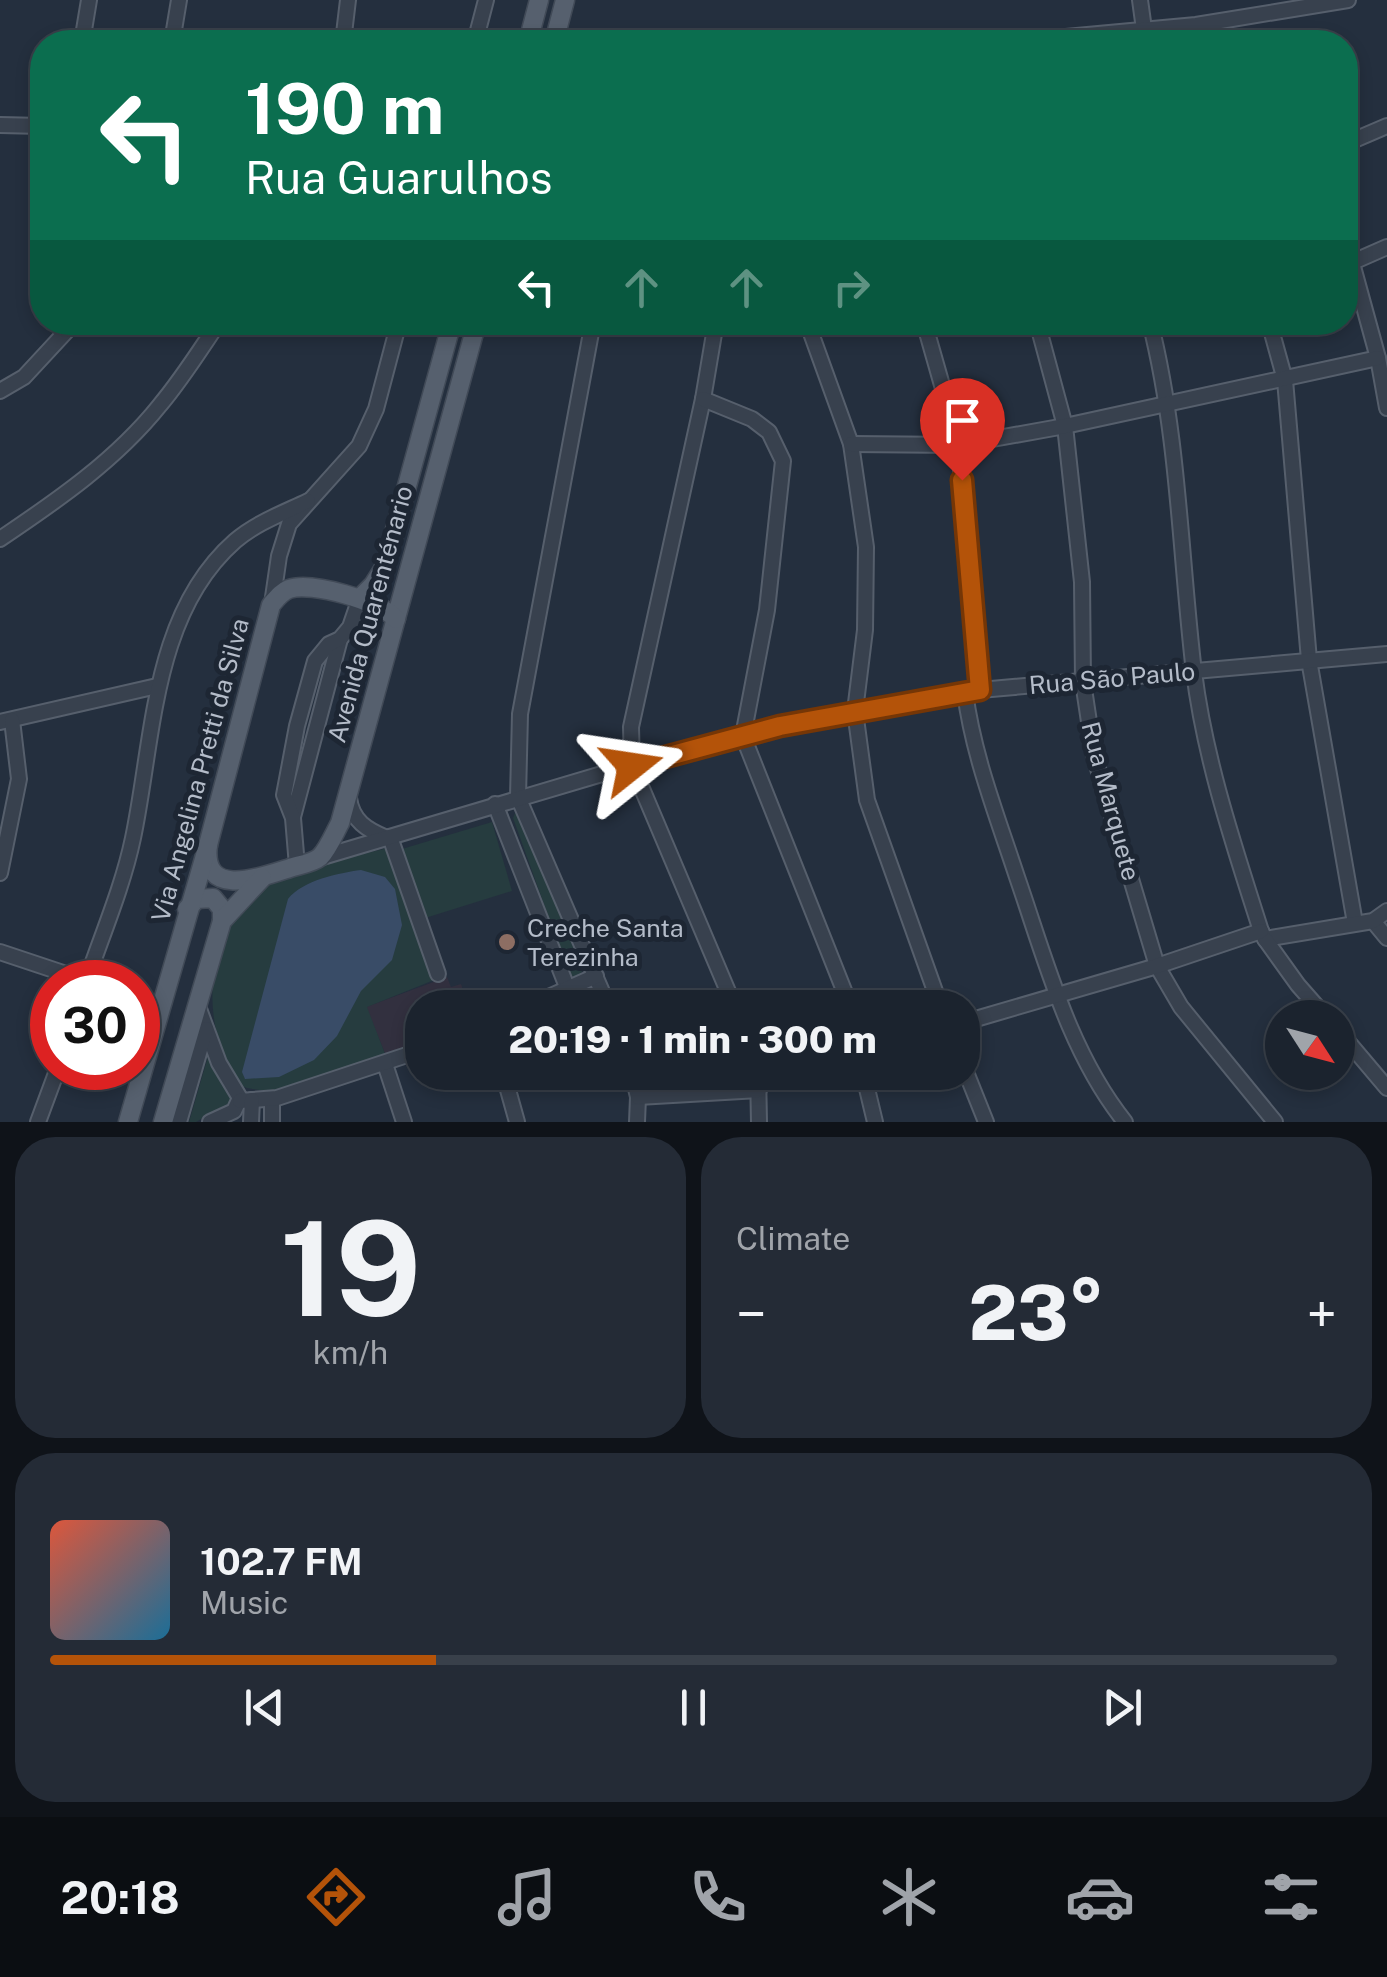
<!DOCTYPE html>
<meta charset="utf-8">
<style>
:root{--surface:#1b232e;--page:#242b36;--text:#f1f3f6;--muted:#a0a4aa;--line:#39404a;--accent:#b45309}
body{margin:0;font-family:"Public Sans",sans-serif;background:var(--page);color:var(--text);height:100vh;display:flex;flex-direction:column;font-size:38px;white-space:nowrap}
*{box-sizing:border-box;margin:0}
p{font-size:32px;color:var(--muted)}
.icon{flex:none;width:55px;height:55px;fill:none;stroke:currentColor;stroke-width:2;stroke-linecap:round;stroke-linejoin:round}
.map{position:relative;height:1122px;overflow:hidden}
.sheet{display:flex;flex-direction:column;gap:15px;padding:15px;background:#0f1319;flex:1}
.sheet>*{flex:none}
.guide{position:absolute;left:30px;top:30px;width:1328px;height:305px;border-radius:40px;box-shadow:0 5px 15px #0003,0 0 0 2px var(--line);background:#0b6e4f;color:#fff;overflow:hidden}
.needle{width:65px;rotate:126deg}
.tools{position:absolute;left:1265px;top:1000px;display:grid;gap:20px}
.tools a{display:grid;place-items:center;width:90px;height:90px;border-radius:50%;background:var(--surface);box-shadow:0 5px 15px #0003,0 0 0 2px var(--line);font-size:50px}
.speed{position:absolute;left:30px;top:960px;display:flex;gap:20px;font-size:50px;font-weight:700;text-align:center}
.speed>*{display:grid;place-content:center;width:130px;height:130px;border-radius:50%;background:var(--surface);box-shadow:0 5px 15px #0003,0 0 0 2px var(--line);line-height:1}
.speed .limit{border:15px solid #d22;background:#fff;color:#111}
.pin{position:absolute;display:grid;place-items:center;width:85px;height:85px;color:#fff;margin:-102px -42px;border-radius:50% 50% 50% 0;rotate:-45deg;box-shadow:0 0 10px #0007}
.pin .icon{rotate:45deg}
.me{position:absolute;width:110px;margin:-55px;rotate:75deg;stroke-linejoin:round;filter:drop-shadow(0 0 8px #0008)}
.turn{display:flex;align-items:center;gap:35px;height:210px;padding:0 50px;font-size:45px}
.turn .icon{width:130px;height:130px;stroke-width:2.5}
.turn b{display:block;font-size:70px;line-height:85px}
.lanes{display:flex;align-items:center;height:95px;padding:0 50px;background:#0003;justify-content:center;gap:50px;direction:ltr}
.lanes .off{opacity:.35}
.big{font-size:75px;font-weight:800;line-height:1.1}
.sheet .tile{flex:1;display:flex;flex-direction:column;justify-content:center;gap:15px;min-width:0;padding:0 35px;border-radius:40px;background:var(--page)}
.sheet .dial{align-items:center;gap:0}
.dial b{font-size:130px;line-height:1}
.song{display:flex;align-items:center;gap:30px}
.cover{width:120px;height:120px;border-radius:15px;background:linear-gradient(135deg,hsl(10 70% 55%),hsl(200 70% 35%))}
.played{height:10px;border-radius:5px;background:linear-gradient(90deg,var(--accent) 30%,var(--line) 30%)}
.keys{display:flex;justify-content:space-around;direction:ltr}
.heat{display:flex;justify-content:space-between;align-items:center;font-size:55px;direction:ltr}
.sheet .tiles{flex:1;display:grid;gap:15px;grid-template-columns:1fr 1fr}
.tile:last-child{grid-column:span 2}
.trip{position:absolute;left:405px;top:990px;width:575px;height:100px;border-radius:40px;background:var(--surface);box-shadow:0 5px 15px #0003,0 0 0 2px var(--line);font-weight:800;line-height:100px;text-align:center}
.dock{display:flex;height:160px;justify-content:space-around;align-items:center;background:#0b0e12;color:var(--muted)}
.dock .icon{width:70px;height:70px}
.dock .active{color:var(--accent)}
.dock b{font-size:45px;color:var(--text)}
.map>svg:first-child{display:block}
.medical{fill:#32303f}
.green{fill:#263c3f}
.water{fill:#394c67}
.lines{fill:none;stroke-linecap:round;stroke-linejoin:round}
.minor-casing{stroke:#565f6c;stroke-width:18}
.major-casing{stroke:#414a57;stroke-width:21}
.minor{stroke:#38414e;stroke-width:14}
.major{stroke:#56606e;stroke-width:18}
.route-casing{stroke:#753606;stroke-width:25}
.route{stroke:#b45309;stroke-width:18}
.education-dot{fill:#8d6e63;stroke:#1d2633;stroke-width:4}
.labels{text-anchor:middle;stroke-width:10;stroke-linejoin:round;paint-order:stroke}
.street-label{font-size:25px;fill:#b4bcc9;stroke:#1d2633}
.poi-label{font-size:25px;fill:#b4bcc9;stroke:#1d2633;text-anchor:start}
</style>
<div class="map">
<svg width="1387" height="1122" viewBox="0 0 1387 1122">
<rect width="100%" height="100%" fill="#242f3e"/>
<path class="medical" d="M447,977L451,987L461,984L469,1007L422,1008V1042L386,1056L366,1007Z"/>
<g class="green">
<path d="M516,811L522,812L582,971L577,978L569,974L513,818Z"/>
<path d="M492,822L512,891L422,919L402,849Z"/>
<path d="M388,848L434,980L367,1007L387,1059C349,1070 272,1104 238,1084C198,1023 202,925 270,885C305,864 349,858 388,848Z"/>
<path d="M209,1053L230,1093L231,1102L196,1122H189Z"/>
</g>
<path class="water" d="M361,870L385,877L395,889L402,925L392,960L361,991L337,1036L314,1060L279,1077L245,1079L242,1072L288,899C303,880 339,873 361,870Z"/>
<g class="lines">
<defs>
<g id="minor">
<path d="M1140,0L1144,29"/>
<path d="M82,42L89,0"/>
<path d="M172,42L179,0"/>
<path d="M343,42L348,0"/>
<path d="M475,42L486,0"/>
<path d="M1012,42L1196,25L1348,0"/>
<path d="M0,125L42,126"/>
<path d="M1345,144L1387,126"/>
<path d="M1352,263L1378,358L1387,408"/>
<path d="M1346,265L1387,247"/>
<path d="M593,322L520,714L518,797L609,1008"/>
<path d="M716,322L703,399L631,727L632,765L735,1008"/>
<path d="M807,322L851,444L866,547L865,630L855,711L867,800L941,1008"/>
<path d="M924,322L959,445L980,690"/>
<path d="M1037,322L1065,426L1082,582L1083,682L1094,755L1157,966L1181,1007L1275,1122"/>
<path d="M1150,322C1179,437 1180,555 1194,672C1205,760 1234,846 1261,931"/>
<path d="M1269,322L1285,380L1309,660L1355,923"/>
<path d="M0,391L24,377L75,322"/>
<path d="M703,399L752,419L769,432L783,461L767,610L743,736L851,1008"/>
<path d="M851,444L959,445L1065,426L1378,358"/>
<path d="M0,539C58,500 116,460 160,405C182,379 200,350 219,322"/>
<path d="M272,604L279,556L289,524L359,446L376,409L399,322"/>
<path d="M965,692C973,755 997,816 1017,877C1046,961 1069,1052 1125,1122"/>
<path d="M0,722L157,686"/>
<path d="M349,798C352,821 367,830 387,838"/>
<path d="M495,804L567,987"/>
<path d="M293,817L340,639"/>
<path d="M390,837L438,974"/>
<path d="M319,858L632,765L780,726L855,711L980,690L1387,654"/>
<path d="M297,866L293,818L284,795L297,726L315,661L329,644L340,639L350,627L360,598"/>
<path d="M0,873L19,779L12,720"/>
<path d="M1373,921L1387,938"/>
<path d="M1261,931L1265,939L1373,921L1387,911"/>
<path d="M1265,939L1298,985L1327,1018"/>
<path d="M0,952L87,981"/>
<path d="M86,982C102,935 123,886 133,838C154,738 152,614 235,541C256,523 283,513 308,501"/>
<path d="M524,1008L596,976"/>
<path d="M199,1009L219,1063L240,1098L234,1111L210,1122"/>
<path d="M962,1023L1157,966L1261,931"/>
<path d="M1338,1030L1387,1088"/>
<path d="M962,1062L986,1122"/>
<path d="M385,1064L404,1122"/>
<path d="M503,1072L517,1122"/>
<path d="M632,1072L638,1097L637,1122"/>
<path d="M758,1072L759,1122"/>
<path d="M863,1072L875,1122"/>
<path d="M760,1078L781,1072"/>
<path d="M638,1097L759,1090"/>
<path d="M272,1099V1122"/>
<path d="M240,1101L277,1098L422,1050"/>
<path d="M38,1122L58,1068"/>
<path d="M179,1122L206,1029"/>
<path d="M251,1122L252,1100"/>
</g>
<g id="major">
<path d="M528,42L539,0"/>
<path d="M554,42L565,0"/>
<path d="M360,598L373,585L385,566L452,322"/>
<path d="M208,845C201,900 262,877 290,868C299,865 313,863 320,857C328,849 334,834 340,823L477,322"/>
<path d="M187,909L197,899L213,898L222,909V921"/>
<path d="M128,1122L208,845L271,605C277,598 281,592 289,589C311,581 380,601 396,619"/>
<path d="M163,1122L222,921L262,878"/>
</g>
</defs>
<use href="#minor" class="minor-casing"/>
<use href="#major" class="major-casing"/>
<use href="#minor" class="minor"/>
<use href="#major" class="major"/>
</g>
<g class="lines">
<defs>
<path id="route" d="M632,766L780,726L980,690L962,480"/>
</defs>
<use href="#route" class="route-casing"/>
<use href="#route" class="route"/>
</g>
<circle class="education-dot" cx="507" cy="942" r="10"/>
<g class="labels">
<g class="street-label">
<text transform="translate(370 614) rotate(-75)" y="9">Avenida Quarenténario</text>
<text transform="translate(1112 678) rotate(-5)" y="9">Rua São Paulo</text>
<text transform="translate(200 770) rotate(-75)" y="9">Via Angelina Pretti da Silva</text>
<text transform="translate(1111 801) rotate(75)" y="9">Rua Marquete</text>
</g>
<g class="poi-label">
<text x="527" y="937">Creche Santa<tspan x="527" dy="29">Terezinha</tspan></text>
</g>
</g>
</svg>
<div class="tools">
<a><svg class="needle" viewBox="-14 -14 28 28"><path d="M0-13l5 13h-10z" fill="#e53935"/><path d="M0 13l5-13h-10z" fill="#a0a4aa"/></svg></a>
</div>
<div class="speed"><div class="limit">30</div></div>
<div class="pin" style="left:962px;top:480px;background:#d93025"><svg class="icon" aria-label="arrive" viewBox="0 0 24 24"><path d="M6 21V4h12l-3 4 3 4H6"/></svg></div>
<svg class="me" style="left:632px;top:766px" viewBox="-20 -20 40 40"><path d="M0-17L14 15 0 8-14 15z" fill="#b45309" stroke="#fff" stroke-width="4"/></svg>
<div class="trip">20:19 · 1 min · 300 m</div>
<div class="guide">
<div class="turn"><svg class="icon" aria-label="left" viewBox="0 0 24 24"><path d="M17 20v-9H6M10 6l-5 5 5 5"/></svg><div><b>190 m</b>Rua Guarulhos</div></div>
<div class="lanes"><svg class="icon" aria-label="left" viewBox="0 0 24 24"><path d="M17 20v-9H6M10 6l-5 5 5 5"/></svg><svg class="icon off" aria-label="ahead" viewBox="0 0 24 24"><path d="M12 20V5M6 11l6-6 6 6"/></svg><svg class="icon off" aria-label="ahead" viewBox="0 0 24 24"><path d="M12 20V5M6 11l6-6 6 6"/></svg><svg class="icon off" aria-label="right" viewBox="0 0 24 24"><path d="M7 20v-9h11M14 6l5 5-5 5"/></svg></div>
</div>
</div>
<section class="sheet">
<div class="tiles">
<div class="tile dial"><b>19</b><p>km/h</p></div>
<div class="tile"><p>Climate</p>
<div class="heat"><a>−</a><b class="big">23°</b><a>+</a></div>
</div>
<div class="tile">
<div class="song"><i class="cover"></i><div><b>102.7 FM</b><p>Music</p></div></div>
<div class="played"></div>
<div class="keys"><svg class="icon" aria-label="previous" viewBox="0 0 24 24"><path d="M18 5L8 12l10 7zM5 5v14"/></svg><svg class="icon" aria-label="pause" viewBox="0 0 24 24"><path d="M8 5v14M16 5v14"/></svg><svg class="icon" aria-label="next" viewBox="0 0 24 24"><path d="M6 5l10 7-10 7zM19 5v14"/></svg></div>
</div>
</div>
</section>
<nav class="dock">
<b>20:18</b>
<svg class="icon active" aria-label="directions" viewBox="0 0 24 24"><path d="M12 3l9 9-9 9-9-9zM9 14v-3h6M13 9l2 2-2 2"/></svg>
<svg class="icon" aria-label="music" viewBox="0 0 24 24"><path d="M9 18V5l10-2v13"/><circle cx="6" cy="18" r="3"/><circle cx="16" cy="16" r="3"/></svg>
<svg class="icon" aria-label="phone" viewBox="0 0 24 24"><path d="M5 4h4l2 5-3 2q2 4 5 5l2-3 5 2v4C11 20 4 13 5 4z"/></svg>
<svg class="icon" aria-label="climate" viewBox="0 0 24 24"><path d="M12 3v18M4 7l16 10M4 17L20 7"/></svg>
<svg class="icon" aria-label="car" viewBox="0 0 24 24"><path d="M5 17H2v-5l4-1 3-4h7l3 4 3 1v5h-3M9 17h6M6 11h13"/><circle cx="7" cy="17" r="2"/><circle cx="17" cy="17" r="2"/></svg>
<svg class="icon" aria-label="filters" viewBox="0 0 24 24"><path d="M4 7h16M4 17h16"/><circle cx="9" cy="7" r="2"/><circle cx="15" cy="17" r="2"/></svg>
</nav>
